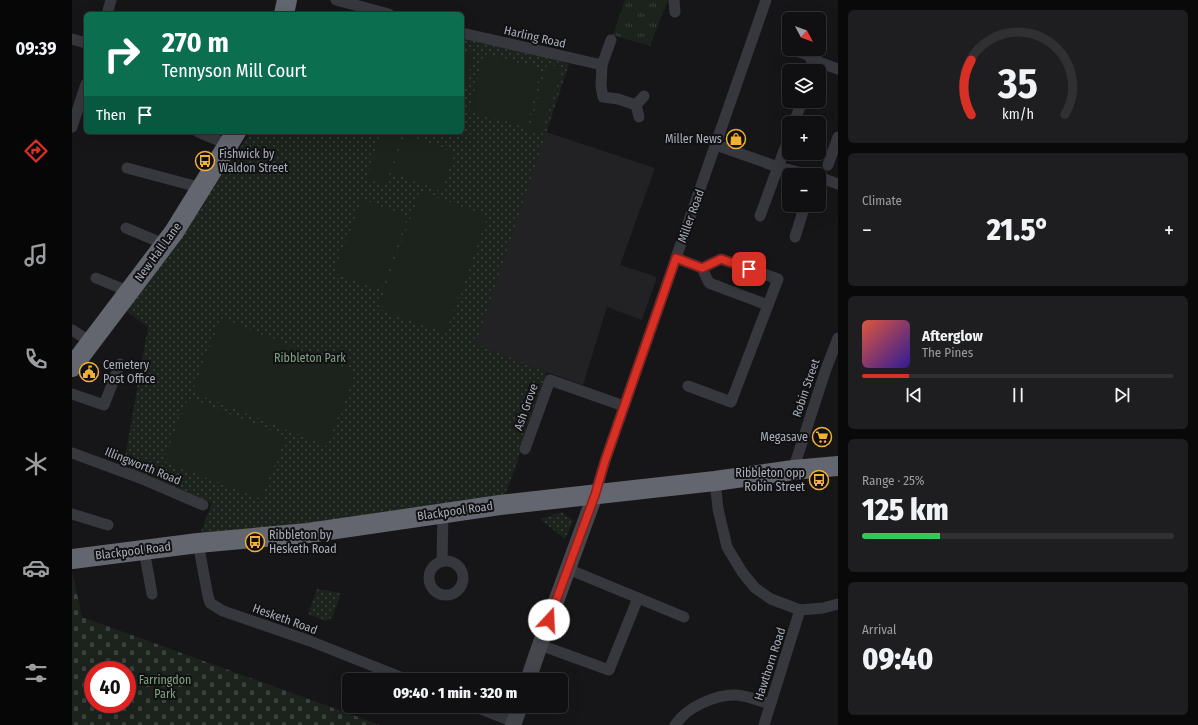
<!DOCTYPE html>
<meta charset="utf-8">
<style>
:root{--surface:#101012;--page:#1e1e20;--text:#f1f3f6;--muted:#9c9d9f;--line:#303032;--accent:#d93025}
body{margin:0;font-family:"Fira Sans Condensed",sans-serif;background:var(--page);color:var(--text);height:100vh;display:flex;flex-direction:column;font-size:15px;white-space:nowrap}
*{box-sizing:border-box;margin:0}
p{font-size:13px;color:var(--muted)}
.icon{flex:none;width:22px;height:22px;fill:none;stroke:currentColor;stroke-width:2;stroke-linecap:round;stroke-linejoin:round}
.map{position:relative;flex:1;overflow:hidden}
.details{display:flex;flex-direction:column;gap:10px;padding:10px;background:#09090a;width:360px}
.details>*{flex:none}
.banner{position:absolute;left:12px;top:12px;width:380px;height:122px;border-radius:6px;box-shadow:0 4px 16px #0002,0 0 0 1px var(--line);background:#0b6e4f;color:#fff;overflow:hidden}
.needle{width:26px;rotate:131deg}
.buttons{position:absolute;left:710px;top:12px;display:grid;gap:8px}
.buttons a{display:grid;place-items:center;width:44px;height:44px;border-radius:6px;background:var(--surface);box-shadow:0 4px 16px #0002,0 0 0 1px var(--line);font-size:20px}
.speed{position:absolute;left:12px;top:661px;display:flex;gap:8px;font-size:20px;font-weight:700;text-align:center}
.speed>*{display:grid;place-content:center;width:52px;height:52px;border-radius:50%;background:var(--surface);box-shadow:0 4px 16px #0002,0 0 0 1px var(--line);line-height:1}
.speed .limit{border:6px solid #d22;background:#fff;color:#111}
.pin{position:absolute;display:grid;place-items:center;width:34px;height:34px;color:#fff;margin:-17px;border-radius:8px;box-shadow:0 2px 6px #0006}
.me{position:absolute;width:44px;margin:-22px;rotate:20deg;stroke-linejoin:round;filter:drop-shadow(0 0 3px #0008)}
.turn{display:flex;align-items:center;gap:14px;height:84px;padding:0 12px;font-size:18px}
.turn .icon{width:52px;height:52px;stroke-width:2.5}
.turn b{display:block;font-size:28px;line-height:34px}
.then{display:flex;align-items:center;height:38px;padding:0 12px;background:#0003;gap:8px;font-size:15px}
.big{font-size:30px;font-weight:800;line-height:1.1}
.details .tile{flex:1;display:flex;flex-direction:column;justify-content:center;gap:6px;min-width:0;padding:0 14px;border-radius:6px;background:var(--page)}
.details .dial{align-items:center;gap:0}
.dial svg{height:104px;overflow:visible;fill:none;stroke:var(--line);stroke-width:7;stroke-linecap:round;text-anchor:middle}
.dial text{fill:var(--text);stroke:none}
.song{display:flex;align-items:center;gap:12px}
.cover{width:48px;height:48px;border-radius:6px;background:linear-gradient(135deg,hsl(10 70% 55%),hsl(250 70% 35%))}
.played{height:4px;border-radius:2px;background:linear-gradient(90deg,var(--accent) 15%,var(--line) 15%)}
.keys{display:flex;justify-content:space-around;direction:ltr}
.heat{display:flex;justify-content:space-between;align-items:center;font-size:22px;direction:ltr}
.charge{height:6px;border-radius:3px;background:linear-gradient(90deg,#34c759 25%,var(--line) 0)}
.trip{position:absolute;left:270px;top:673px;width:226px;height:40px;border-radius:6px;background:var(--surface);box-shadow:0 4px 16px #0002,0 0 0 1px var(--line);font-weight:800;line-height:40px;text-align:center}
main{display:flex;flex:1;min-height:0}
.tabs{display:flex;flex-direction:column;width:72px;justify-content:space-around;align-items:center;background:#060607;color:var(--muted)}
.tabs .icon{width:28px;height:28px}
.tabs .selected{color:var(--accent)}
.tabs b{font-size:18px;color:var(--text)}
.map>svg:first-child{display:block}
.built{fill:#222225}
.grass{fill:url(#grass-tufts)}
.cemetery{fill:url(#cemetery-stones);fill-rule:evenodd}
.park{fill:url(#park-dots)}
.garden{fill:#1c231d}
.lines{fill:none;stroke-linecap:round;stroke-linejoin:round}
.street{stroke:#37383d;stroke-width:11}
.secondary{stroke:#45474d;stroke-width:16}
.highway{stroke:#63666e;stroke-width:20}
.route-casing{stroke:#8d1f18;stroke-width:10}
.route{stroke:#d93025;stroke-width:7}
.labels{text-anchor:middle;stroke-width:4;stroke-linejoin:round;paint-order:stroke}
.street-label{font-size:12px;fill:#a8adb8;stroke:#111113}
.poi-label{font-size:12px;fill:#a8adb8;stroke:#111113;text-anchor:end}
.park-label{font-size:12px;fill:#7fa381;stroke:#111113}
</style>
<main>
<nav class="tabs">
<b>09:39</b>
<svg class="icon selected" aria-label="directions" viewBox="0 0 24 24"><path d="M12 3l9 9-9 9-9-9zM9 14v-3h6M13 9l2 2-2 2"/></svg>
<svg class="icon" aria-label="music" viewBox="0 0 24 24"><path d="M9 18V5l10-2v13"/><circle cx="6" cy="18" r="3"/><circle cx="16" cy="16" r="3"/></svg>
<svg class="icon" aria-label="phone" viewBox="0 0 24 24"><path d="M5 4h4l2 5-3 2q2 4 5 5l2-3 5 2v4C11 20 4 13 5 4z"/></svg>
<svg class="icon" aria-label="climate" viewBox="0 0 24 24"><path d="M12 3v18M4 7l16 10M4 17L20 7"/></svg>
<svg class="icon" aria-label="car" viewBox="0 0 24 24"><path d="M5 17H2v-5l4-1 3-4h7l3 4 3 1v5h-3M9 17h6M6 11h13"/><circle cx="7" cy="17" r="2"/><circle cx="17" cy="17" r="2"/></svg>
<svg class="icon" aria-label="filters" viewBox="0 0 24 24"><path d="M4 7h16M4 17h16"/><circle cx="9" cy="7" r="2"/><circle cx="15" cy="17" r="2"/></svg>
</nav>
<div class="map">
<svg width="766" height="725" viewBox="0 0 766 725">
<defs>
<pattern id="grass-tufts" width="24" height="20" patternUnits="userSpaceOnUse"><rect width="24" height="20" fill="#1c231d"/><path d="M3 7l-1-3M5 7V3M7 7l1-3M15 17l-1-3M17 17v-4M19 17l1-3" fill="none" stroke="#3a403c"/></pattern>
<pattern id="cemetery-stones" width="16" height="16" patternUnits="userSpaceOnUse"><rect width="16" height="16" fill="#1c231d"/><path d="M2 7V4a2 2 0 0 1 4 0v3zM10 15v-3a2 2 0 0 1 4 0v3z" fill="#3a403c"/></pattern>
<pattern id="park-dots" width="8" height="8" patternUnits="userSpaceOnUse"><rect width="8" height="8" fill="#1c231d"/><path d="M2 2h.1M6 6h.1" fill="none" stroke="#3a403c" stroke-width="1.8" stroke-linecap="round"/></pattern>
</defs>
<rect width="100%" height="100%" fill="#161618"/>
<path class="built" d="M474,132L583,168L548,265L585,277L570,320L535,307L511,385L399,345Z"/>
<path class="grass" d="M553,0H596L578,46L541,35Z"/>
<path class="cemetery" d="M0,571L10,617L308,725H0ZM21,670H55V704H21Z"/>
<g class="park">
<path d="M390,36L497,64L404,344L475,372L454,428L445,464L432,497L341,512L127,537L140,503L65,474L52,463L76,327L53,310L131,202L179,132H208L217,136L219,132H390Z"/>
<path d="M490,512L501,521L493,539L468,519Z"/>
<path d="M245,589L269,593L260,618L253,621L236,614Z"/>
</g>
<g class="garden">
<path d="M390,51L402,54L390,101Z"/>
<path d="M412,54L469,68L455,127L397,112Z"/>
<path d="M475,64L490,68L468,134L457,131Z"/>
<path d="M309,133L329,139L314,185L295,179Z"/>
<path d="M333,135L359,144L355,156L359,144L383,153L369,191L320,173Z"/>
<path d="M348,191L416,216L374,333L306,309Z"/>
<path d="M290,199L336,216L309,290L262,273Z"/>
<path d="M149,318L284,372L255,446L120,392Z"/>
<path d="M116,398L214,436L189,499L91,461Z"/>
</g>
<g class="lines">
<g class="street">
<path d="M264,0L317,14"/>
<path d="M602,0L603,12"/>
<path d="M35,14L39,0"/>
<path d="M390,33L530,65L539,40"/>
<path d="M0,39L14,43"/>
<path d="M721,50L736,55L743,65"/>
<path d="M530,65L529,86L531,97L546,99L564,105"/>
<path d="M741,71L744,61L766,69"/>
<path d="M567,117L564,105L572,96"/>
<path d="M722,123L730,101"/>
<path d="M0,127L14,84"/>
<path d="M126,132L157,145"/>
<path d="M644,145L706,167L739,175"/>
<path d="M756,165L766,137"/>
<path d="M55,168L130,188"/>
<path d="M747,177L766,184"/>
<path d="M688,216L717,137"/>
<path d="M54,228L92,244"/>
<path d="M723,237L733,205"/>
<path d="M604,258L630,268L637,283L696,305"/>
<path d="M24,278L58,292"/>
<path d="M0,330L19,342"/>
<path d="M616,386L659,402L706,279L649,259L630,268"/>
<path d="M0,394L32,405L48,364"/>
<path d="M453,449L478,380L552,406"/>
<path d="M0,453L68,478L131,505"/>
<path d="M721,470L754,369L766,338"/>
<path d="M643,481L646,509L655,547L670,572L683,588L699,599L728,610L751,608L766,604"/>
<path d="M523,495L533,461L694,0"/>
<path d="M0,514L36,525"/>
<path d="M126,543L136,596L138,603L151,611L238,641L336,680"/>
<path d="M72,550L80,594"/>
<circle cx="374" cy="578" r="17"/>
<path d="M370,561L371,513"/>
<path d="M496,569L612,617"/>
<path d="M468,645L537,670L566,598"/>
<path d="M401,706L442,722"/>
<path d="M603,725C615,707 644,694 665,695C676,696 688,701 698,704"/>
<path d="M692,725L728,610"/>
</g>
<g class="secondary">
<path d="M456,680L468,645L523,495"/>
<path d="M441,725L448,706"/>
</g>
<g class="highway">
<path d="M212,14L215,0"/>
<path d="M0,367L102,232L164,132"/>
<path d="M0,559L126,543L236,533L428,505L643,481L721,470L766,466"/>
</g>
</g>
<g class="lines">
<defs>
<path id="route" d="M477,620L523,495L533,461L604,258L630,268L649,259L677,269"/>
</defs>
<use href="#route" class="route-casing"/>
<use href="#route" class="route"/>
</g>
<defs>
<symbol id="shop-ring" viewBox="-11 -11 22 22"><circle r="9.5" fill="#111113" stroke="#f2b134" stroke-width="1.5"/><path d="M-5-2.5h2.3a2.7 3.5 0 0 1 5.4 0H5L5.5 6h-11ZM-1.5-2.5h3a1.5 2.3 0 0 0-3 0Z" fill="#f2b134"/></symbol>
<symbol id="bus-ring" viewBox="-11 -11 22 22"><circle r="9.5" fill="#111113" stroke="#f2b134" stroke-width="1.5"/><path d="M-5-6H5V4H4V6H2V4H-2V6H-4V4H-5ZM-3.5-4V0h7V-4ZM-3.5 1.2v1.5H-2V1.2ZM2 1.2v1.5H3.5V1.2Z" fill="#f2b134"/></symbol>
<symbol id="civic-ring" viewBox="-11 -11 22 22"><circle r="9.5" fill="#111113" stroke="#f2b134" stroke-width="1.5"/><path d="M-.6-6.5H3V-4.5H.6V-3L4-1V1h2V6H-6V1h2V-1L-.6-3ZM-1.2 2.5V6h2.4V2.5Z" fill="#f2b134"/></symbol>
<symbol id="supermarket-ring" viewBox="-11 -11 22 22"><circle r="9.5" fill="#111113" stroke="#f2b134" stroke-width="1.5"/><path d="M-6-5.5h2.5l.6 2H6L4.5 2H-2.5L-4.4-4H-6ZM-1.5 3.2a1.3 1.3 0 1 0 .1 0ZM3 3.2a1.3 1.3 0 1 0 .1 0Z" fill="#f2b134"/></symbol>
</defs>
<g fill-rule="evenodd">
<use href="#shop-ring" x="653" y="128" width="22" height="22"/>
<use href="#bus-ring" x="122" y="150" width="22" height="22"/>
<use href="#civic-ring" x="6" y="361" width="22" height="22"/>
<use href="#supermarket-ring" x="739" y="426" width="22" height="22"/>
<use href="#bus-ring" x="736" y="469" width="22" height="22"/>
<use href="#bus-ring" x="172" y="531" width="22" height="22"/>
</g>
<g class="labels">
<g class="street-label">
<text transform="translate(463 37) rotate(13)" y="4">Harling Road</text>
<text transform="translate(619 216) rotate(-70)" y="4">Miller Road</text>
<text transform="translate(86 252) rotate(-54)" y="4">New Hall Lane</text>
<text transform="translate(734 388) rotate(-71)" y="4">Robin Street</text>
<text transform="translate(454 407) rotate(-70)" y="4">Ash Grove</text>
<text transform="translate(71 466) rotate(22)" y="4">Illingworth Road</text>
<text transform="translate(383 511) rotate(-8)" y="4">Blackpool Road</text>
<text transform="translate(61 551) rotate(-7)" y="4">Blackpool Road</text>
<text transform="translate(213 619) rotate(20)" y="4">Hesketh Road</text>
<text transform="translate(698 664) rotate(-72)" y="4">Hawthorn Road</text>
</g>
<g class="poi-label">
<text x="650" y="143">Miller News</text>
<text x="147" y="158" text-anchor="start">Fishwick by<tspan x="147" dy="14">Waldon Street</tspan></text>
<text x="31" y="369" text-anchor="start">Cemetery<tspan x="31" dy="14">Post Office</tspan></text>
<text x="736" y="441">Megasave</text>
<text x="733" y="477">Ribbleton opp<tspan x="733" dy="14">Robin Street</tspan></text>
<text x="197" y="539" text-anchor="start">Ribbleton by<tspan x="197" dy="14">Hesketh Road</tspan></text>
</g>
<g class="park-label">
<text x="238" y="362">Ribbleton Park</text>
<text x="93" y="684">Farringdon<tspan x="93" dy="14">Park</tspan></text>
</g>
</g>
</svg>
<div class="buttons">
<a><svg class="needle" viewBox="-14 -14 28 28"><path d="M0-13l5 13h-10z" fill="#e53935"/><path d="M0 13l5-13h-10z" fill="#9c9d9f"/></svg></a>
<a><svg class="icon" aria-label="layers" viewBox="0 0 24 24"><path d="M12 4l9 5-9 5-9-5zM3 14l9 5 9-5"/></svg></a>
<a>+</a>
<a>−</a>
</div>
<div class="speed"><div class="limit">40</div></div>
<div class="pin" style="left:677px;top:269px;background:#d93025"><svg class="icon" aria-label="arrive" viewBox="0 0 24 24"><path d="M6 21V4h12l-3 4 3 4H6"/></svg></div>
<svg class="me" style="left:477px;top:620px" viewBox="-20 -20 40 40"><circle r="19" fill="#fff"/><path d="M0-13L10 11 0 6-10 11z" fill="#d93025"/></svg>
<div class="trip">09:40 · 1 min · 320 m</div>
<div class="banner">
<div class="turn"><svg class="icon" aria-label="right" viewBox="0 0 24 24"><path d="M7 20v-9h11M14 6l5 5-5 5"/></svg><div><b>270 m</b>Tennyson Mill Court</div></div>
<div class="then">Then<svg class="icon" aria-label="arrive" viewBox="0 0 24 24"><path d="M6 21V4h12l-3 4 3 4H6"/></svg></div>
</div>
</div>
<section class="details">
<div class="tile dial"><svg viewBox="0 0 100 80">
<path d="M14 69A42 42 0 1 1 86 69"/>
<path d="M14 69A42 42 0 0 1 14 27" stroke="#d93025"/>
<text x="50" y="56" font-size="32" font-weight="700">35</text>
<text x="50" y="72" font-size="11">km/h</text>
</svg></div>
<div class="tile"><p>Climate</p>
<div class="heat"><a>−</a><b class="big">21.5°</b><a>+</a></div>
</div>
<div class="tile">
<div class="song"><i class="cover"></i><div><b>Afterglow</b><p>The Pines</p></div></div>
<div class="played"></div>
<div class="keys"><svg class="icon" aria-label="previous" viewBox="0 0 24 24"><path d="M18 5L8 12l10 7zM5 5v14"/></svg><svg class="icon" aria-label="pause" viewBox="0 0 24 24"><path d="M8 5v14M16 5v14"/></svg><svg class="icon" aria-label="next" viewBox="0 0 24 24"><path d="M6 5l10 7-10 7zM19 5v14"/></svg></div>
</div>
<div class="tile"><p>Range · 25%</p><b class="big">125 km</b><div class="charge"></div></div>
<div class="tile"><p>Arrival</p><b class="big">09:40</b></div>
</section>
</main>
